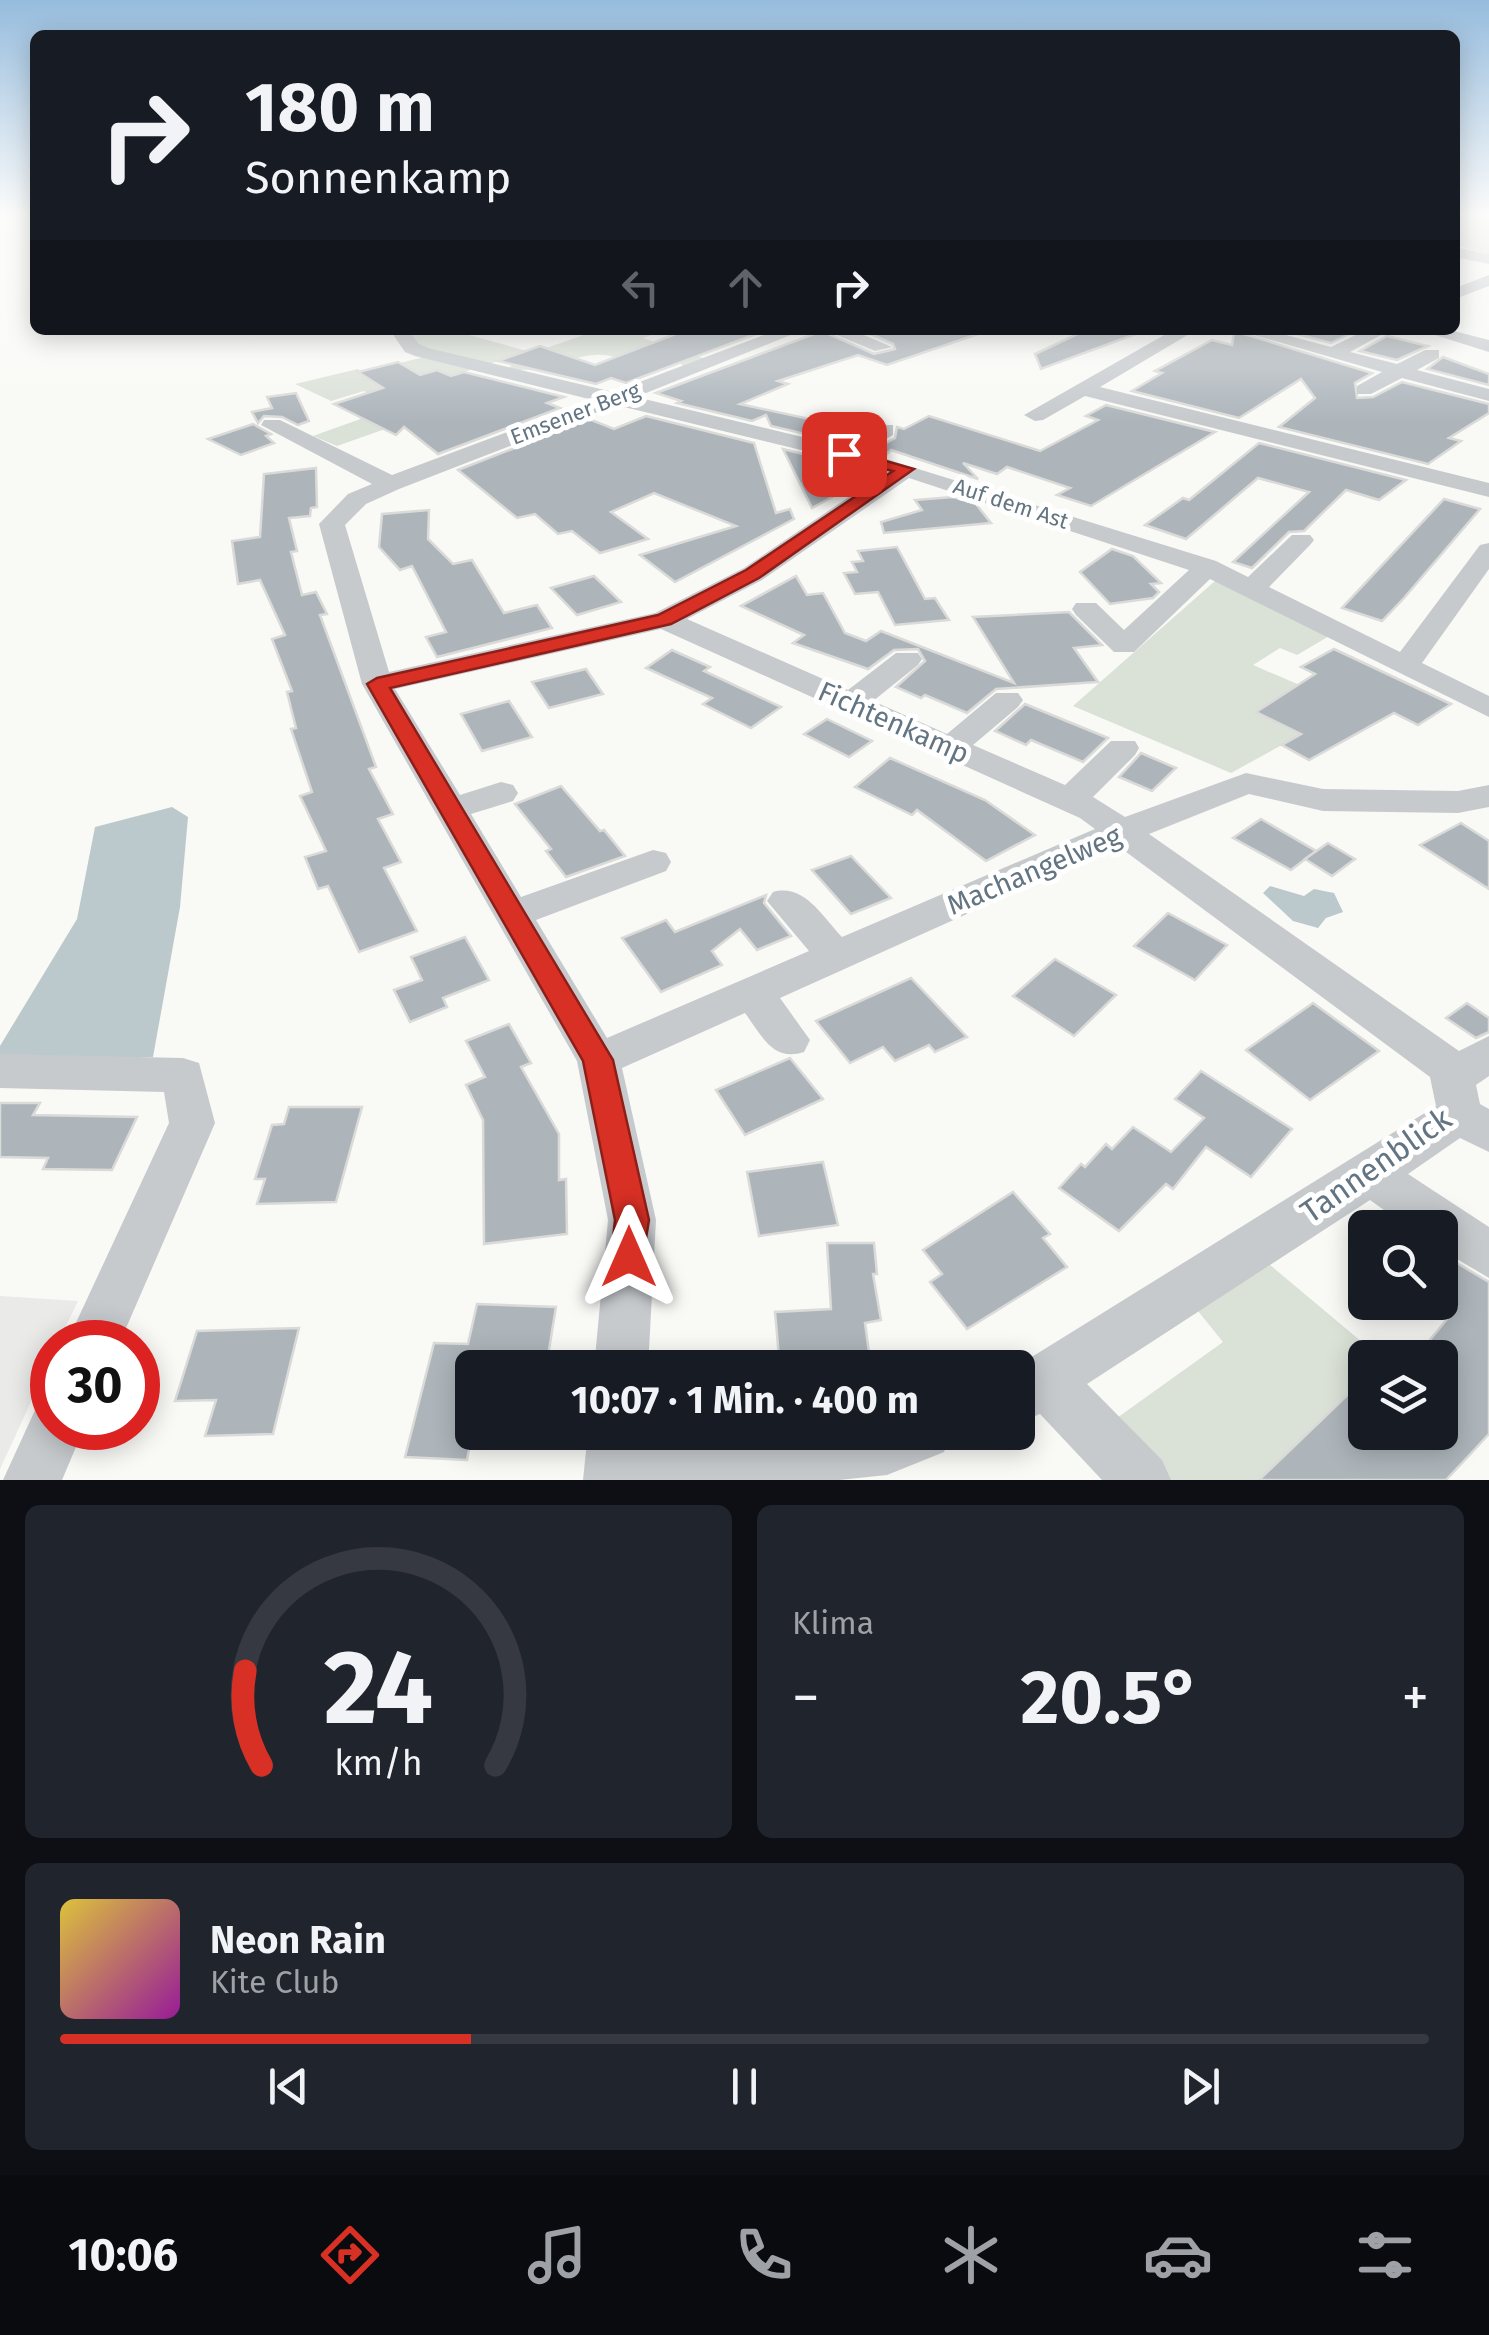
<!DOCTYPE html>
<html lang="de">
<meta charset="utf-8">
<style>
:root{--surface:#171b24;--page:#20242c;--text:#f1f3f6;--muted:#9ea1a6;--line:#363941;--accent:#d93025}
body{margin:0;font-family:"Fira Sans",sans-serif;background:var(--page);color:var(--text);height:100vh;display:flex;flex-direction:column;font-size:38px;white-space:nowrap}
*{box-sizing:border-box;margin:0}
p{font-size:32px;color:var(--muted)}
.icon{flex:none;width:55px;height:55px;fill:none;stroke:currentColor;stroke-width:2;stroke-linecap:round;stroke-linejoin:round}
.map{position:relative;height:1480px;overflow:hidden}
.details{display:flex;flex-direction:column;gap:25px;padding:25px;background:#0d0f14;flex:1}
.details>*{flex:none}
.top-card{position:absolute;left:30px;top:30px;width:1430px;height:305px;border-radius:15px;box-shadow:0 5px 25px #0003;background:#171b24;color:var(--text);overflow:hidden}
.buttons{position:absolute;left:1348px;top:1210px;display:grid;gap:20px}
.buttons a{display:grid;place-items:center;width:110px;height:110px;border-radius:15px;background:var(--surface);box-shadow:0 5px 25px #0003;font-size:50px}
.speed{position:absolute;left:30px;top:1320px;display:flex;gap:20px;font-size:50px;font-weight:700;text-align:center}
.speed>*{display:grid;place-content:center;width:130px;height:130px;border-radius:50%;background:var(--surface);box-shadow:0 5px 25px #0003;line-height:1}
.speed .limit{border:15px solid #d22;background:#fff;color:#111}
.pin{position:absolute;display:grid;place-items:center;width:85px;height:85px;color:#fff;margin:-42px;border-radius:20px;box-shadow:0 5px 15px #0006}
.me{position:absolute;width:110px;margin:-55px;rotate:0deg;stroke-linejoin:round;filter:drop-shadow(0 0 8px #0008)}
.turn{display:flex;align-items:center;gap:35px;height:210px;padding:0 50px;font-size:45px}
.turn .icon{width:130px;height:130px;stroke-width:2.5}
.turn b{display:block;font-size:70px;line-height:85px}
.lanes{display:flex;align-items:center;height:95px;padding:0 50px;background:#0003;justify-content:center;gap:50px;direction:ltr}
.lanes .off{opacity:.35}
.big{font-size:75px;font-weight:700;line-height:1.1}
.details .tile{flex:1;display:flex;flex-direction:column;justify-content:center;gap:15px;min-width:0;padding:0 35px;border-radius:15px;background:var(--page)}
.details .dial{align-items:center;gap:0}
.dial svg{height:260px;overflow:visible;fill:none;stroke:var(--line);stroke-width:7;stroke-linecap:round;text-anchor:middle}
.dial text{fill:var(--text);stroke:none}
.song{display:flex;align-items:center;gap:30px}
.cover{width:120px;height:120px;border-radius:15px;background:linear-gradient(135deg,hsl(50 70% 55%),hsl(300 70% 35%))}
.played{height:10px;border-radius:5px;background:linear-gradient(90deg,var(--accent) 30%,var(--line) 30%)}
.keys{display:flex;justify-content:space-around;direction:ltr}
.heat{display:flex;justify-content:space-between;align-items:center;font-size:55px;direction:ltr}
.details .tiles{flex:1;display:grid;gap:25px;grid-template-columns:1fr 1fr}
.tile:last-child{grid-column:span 2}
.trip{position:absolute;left:455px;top:1350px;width:580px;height:100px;border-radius:15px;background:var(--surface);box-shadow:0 5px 25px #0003;font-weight:700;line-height:100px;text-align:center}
.dock{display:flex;height:160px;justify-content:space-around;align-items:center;background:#090b0e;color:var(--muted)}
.dock .icon{width:70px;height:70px}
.dock .selected{color:var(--accent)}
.dock b{font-size:45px;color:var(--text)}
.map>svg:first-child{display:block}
.built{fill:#eaeae9}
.green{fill:#dae1d7}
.water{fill:#bcc9cc}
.building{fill:#adb5bb;stroke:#dadad8;stroke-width:2.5}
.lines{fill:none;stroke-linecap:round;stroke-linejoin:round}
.minor{fill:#c6cacd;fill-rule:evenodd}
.route{fill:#d93025;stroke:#8d1f18;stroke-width:2.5}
.labels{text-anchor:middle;stroke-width:10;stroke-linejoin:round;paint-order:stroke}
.far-street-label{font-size:22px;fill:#637582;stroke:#fff}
.street-label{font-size:28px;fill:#637582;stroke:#fff}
.near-street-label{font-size:32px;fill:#637582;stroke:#fff}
</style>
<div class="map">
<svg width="1489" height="1480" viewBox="0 0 1489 1480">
<rect width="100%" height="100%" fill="#f9f9f6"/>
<path class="built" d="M0,1296L78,1301L58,1342H52V1356L0,1469Z"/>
<g class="green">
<path d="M1455,215H1489V254L1455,245Z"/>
<path d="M404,330H451L527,351L489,364L421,348Z"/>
<path d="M598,330H665L643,338L706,359L683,368L677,353L649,344L618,358C583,345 545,376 509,369L515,359Z"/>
<path d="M424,357L473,369L452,376L437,370L385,429L337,446L313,436L391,408L364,391L331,401L295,384L358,369L375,382L413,371L400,363Z"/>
<path d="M1215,581L1331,635L1297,655L1280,648L1253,665L1351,707L1231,773L1073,706Z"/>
<path d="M1270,1265L1380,1357L1365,1358V1378L1259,1480H1142L1096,1433L1223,1342L1198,1311Z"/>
</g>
<g class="water">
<path d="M172,807L188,817L180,907L153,1057L0,1058V1046L77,919L95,827Z"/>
<path d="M1270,886L1304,896L1314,889L1334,893L1343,912L1326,918L1318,928L1293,921L1263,893Z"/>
</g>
<g class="building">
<path d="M686,330L756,334L626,383L611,378L596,384L498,361L540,346L595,365Z"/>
<path d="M862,330H978V334L887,365L858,355L778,381L788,384L740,404L828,423L845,414L878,421L839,442L771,426L766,415L752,421L677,403L681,401L656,393L822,331L874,354L895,349L893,344Z"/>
<path d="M1086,330L1141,332L1041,369L1035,354Z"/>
<path d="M1282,330H1357L1331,343Z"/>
<path d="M1234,331L1372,373L1355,383L1357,398L1373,397L1402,382L1489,404V413L1449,438L1461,441L1428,464L1279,427L1315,398L1301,379L1239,418L1132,391L1162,373L1155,371L1212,340L1232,345Z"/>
<path d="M1387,336L1428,346L1397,360L1360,351Z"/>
<path d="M1443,357L1489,374V385L1427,369Z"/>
<path d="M398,362L420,375L437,370L451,376L464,372L564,397L547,403L560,408L438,454L404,427L396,435L334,404L383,388L358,372Z"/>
<path d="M296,393L309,421L298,425L282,417L264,416L258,423L252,412L272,408L267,397Z"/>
<path d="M1106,405L1215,432L1091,506L1057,495L1070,488L1007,467L997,474L963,463L978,479L891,450L886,455L872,451L895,438L897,427L904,429L929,416L1040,451L1098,420L1086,416Z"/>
<path d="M646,416L754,443L776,513L790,509L794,519L675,582L640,555L736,526L654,493L611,512L648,539L600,553L572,531L558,534L535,514L517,518L458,470L589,419L614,429Z"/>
<path d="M253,424L271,434L266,436L274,443L241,455L208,439Z"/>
<path d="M1259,443L1406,480L1379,500L1346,490L1304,531L1289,532L1252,568L1233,562L1309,492L1258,478L1186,539L1145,525L1183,498L1189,500Z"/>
<path d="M783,449L868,470L841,492L812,508Z"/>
<path d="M316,468L317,507L311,508L310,516L289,518L297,551L291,552L302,595L316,592L327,614L320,615L376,767L369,769L393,814L378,819L401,862L384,868L417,931L359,952L328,886L318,889L305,857L326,851L300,796L312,792L291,729L296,728L287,692L292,691L272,639L285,635L260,580L238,584L232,541L260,537L264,474Z"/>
<path d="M953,497L976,504L991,523L884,533L881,522L922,510L915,500Z"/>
<path d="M1444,499L1480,509L1404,598L1382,621L1342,608Z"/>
<path d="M429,510L428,539L453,564L472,560L504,613L537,605L552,628L437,657L426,637L446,632L412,566L400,570L379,547L382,514Z"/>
<path d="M897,547L925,599L935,598L949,620L895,625L878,592L855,594L844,573L857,572L852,562L863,561L858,551Z"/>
<path d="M1112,549L1133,556L1161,583L1151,584L1159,592L1153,598L1110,604L1080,572Z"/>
<path d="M594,576L621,602L577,615L551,588Z"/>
<path d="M796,576L807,595L823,593L845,633L866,641L881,631L1014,683L973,617L1069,612L1102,645L1074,648L1098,682L996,689L967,713L925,695L921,698L896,687L925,661L918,649L894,650L868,669L793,643L804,635L741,606Z"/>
<path d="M1334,649L1451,704L1418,725L1394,713L1309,760L1282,745L1301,734L1256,712L1315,674L1301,667Z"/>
<path d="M672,650L710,667L704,671L781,707L751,728L703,704L712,698L646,668Z"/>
<path d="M586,669L603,694L549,708L532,682Z"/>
<path d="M509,701L532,737L482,751L461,714Z"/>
<path d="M1025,704L1108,738L1083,762L1031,740L1026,745L995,731Z"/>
<path d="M827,719L872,741L849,757L804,734Z"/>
<path d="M1141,753L1176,768L1152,791L1119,777Z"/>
<path d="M890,758L985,800L1035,835L986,861L917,810L912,815L855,787Z"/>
<path d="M561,786L600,831L604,830L625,856L566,877L546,851L551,849L515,804Z"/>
<path d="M1261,819L1316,851L1291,870L1233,838Z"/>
<path d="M1461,823L1489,841V889L1420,845Z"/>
<path d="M1328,843L1355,859L1332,876L1305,859Z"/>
<path d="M851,856L891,898L851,914L812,870Z"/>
<path d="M766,895L764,903L791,936L757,950L740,929L712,951L722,965L661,992L622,938L666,920L675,932Z"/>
<path d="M1168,913L1227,945L1195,980L1134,946Z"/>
<path d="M465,937L489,980L443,998L447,1007L410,1022L394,990L422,980L411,957Z"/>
<path d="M1055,959L1116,995L1074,1036L1013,996Z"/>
<path d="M911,978L967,1037L935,1052L929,1045L895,1061L883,1047L850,1063L816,1021Z"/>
<path d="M1313,1003L1379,1051L1310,1100L1246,1050Z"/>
<path d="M1467,1003L1489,1018V1032L1476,1038L1446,1018Z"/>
<path d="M509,1024L531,1063L521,1067L559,1134V1180L566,1179L567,1234L484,1244L483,1120L466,1085L485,1077L466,1041Z"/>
<path d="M790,1058L823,1099L745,1135L716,1090Z"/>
<path d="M1201,1071L1292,1129L1251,1177L1206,1147L1173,1189L1166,1184L1119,1231L1059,1188L1081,1164L1085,1167L1106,1144L1112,1149L1133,1127L1171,1152L1204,1118L1175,1099Z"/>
<path d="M0,1103H40L33,1115L137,1117L112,1170L43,1169L48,1158L0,1157Z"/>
<path d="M289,1107H362L336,1202L257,1204L265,1179H255L272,1125L284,1124Z"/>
<path d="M823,1162L838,1225L759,1236L747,1172Z"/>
<path d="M1013,1192L1050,1234L1043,1238L1067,1267L967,1329L930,1282L942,1274L923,1250Z"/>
<path d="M827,1243H874L877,1274H873L881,1320L865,1323L871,1368H780L775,1312L831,1309Z"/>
<path d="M1450,1259L1489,1282V1434L1446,1480H1259L1365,1378V1432H1440V1358H1415L1457,1307L1440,1295V1272Z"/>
<path d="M477,1304L556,1307L546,1368H472V1434L467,1460L405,1457L434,1343L468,1344Z"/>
<path d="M299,1328L273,1434L205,1436L216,1400L175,1401L197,1331Z"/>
</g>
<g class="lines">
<g class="minor">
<path d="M1455,247L1489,254V264L1455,257Z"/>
<path d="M1489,275V286L1455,299V288Z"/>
<path d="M390,330H408L419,344L428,348L613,392L777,330H803L636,397L840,446L877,425H893V435L863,452L1216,561L1248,577L1292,535H1310L1314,540L1310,545L1269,587L1400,652L1480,545L1489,543V569L1422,663L1489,696V717L1210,579L1134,652H1114L1076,615L1072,609L1076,603H1096L1124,630L1189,570L909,478L762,580L687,619L848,690L896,653H918L922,659L918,665L873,701L947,734L996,693H1018L1023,700L1018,707L973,745L1065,785L1111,741H1135L1139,748L1135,755L1093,797L1125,817L1246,773L1323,789L1458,791L1489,785V807L1458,813L1323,811L1249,794L1149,834L1459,1051L1489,1036V1076L1476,1085L1480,1104L1489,1109V1152L1460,1138L1408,1174L1489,1227V1278L1440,1249V1228H1409L1370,1200L1087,1384L1162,1460L1171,1480H1102L1040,1414L1018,1423V1368H1014L1436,1106L1430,1077L1118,846L780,998L810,1040L804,1052C773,1062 762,1036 745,1013L622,1068L656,1220L648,1368H594L608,1220L577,1061L362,684L319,524L348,494L372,484L261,425L264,420H280L392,475L593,400L415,356L405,352ZM616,405L887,471L744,568L655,613L389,672L345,525L366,504L399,489ZM661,629L1080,818L1095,829L842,937C822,916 804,883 773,892L767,901L809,951L607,1038L536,920L666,871L671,862L666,853L653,850L521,897L471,814L513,801L518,793L513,785L501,782L460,795L395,689Z"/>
<path d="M825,330H852L892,347L875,351Z"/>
<path d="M1173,330H1196L1100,387L1489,483V497L1085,396L1043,420L1035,421L1024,415Z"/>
<path d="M1237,330H1267L1331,347L1366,330H1390L1350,352L1397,364L1425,350H1439V358L1417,370L1489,389V401L1402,378L1371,394H1357V386L1382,372Z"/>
<path d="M1419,330H1450L1489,340V352Z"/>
<path d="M0,1054L183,1058L199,1063L215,1123L120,1342H67L169,1123L164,1092L0,1088Z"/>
<path d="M52,1401V1428H84L62,1480H3L36,1408Z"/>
<path d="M588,1432H644L643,1441L738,1432H952L944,1452L887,1475L839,1480H583Z"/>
</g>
</g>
<linearGradient id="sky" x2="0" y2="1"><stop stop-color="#96bcdd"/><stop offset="0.51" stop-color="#fcfcfb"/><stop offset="1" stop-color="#fcfcfb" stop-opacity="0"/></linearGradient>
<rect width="1489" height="422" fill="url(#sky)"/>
<path class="route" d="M844,449L914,469L759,578L671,624L390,688L613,1060L649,1220L641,1268L629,1273L617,1268L611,1257L615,1220L583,1061L367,684L377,678L658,615L746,570L893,471L838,458V451Z"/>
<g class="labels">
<g class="far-street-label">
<text transform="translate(575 413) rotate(-21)" y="8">Emsener Berg</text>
<text transform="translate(1011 503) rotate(18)" y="8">Auf dem Ast</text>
</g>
<g class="street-label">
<text transform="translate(894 722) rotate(24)" y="10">Fichtenkamp</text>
<text transform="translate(1034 870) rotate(-23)" y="10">Machangelweg</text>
</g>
<g class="near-street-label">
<text transform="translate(1376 1165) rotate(-35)" y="11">Tannenblick</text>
</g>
</g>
</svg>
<div class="buttons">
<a><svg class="icon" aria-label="search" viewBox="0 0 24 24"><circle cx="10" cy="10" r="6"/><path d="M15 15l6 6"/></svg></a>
<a><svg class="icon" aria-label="layers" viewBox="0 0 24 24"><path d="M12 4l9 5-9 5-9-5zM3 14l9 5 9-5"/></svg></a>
</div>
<div class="speed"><div class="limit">30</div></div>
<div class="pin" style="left:844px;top:454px;background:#d93025"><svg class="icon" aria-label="arrive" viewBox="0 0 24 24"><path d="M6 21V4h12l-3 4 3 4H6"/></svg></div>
<svg class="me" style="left:629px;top:1257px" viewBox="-20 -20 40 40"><path d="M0-17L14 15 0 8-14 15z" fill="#d93025" stroke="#fff" stroke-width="4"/></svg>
<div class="trip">10:07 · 1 Min. · 400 m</div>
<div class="top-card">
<div class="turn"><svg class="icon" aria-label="right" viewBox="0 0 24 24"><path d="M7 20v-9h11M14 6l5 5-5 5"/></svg><div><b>180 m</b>Sonnenkamp</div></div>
<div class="lanes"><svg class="icon off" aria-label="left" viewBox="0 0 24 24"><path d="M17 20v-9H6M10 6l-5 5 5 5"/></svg><svg class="icon off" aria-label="ahead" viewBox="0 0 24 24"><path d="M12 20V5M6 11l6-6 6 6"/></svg><svg class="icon" aria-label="right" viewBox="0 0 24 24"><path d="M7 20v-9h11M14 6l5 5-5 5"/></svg></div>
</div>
</div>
<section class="details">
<div class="tiles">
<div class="tile dial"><svg viewBox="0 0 100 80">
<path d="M14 69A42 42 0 1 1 86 69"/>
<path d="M14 69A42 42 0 0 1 9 40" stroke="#d93025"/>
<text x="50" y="56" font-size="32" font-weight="700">24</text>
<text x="50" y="72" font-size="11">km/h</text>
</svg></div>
<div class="tile"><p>Klima</p>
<div class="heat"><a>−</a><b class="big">20.5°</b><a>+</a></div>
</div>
<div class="tile">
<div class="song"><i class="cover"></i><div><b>Neon Rain</b><p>Kite Club</p></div></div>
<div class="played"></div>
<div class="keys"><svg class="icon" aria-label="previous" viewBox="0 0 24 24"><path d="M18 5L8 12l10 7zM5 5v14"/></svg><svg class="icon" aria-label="pause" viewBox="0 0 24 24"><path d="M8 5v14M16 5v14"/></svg><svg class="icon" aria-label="next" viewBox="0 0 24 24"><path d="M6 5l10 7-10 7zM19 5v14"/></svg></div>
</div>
</div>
</section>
<nav class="dock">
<b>10:06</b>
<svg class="icon selected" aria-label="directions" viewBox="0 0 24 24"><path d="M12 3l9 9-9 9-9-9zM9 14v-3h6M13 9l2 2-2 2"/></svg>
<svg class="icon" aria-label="music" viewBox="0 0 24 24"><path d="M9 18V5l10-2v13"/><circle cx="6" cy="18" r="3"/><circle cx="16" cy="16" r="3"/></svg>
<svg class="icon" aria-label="phone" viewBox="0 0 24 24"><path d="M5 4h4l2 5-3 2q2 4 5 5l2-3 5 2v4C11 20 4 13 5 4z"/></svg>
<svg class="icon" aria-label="climate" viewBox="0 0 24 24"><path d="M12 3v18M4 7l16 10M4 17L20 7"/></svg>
<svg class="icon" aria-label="car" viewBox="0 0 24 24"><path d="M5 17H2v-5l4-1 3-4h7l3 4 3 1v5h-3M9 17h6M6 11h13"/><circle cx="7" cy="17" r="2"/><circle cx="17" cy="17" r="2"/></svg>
<svg class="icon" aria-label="filters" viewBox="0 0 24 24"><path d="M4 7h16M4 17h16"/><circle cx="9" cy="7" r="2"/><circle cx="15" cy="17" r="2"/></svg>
</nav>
